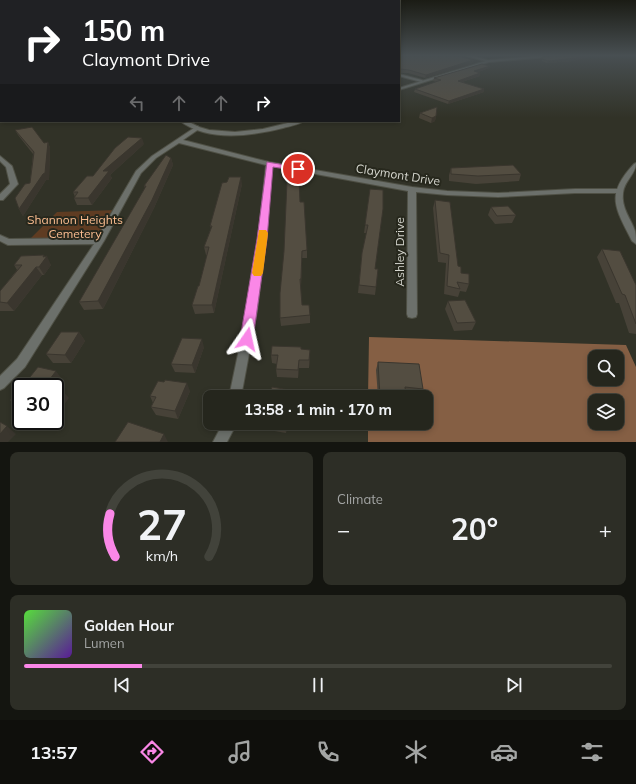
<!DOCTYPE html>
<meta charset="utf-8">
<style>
:root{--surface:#25261d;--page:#2d2e26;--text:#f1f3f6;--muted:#a3a5a4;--line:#42433b;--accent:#fa87e7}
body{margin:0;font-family:Mulish,sans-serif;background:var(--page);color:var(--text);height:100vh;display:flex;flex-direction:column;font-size:15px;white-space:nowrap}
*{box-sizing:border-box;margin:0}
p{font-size:13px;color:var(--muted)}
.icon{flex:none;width:22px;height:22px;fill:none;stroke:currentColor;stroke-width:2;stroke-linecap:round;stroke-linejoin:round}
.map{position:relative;height:442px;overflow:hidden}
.side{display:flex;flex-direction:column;gap:10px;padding:10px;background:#141510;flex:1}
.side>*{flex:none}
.top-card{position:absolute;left:0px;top:0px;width:400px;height:122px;box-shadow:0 2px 6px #0003,0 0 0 1px var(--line);background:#202124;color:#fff;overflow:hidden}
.tools{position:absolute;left:588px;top:350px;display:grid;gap:8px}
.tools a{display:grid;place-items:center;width:36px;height:36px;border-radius:8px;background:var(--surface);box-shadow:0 2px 6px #0003,0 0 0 1px var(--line);font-size:20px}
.speed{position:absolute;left:12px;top:378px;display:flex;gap:8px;font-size:20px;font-weight:700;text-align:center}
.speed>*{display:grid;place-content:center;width:52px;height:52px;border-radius:50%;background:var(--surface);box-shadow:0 2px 6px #0003,0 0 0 1px var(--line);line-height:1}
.speed .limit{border:2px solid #111;border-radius:6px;background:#fff;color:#111}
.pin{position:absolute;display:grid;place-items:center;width:34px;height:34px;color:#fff;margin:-17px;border:2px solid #fff;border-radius:50%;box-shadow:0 1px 4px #0007}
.me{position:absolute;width:44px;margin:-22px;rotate:11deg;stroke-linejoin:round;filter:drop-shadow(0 0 3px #0008)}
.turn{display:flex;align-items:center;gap:14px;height:84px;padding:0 16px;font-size:18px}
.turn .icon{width:52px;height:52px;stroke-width:2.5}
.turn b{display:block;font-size:28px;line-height:34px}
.lanes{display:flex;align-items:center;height:38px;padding:0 16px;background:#0003;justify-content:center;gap:20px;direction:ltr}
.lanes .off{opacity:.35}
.big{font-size:30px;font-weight:700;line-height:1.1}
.side .tile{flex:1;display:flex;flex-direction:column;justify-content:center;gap:6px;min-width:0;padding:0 14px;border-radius:8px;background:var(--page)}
.side .dial{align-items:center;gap:0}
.dial svg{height:104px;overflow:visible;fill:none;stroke:var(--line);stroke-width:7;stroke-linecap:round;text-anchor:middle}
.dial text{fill:var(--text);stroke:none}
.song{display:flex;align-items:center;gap:12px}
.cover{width:48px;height:48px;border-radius:6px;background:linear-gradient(135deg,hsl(110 70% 55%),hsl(270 70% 35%))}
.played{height:4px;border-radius:2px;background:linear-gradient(90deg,var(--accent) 20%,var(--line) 20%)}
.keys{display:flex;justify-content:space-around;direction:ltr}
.heat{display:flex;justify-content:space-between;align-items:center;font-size:22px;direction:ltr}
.side .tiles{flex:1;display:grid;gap:10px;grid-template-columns:1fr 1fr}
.tile:last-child{grid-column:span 2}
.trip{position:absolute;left:203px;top:390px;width:230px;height:40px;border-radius:8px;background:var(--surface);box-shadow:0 2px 6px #0003,0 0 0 1px var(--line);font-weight:700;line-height:40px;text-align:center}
.menu{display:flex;height:64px;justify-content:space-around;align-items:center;background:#0f0f0c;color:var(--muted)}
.menu .icon{width:28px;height:28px}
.menu .selected{color:var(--accent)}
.menu b{font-size:18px;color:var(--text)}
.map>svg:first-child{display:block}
.green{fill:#5f3c22}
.forest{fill:#855f44;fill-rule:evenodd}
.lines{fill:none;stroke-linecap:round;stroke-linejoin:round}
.minor-casing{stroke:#4f5045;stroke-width:2}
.tertiary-casing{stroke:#4f5045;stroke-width:2}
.minor{fill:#6c706b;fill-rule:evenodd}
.tertiary{fill:#6c706b;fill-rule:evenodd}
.wall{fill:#474238}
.shaded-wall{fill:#3a362e}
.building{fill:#534d41;stroke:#3a362e}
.route{fill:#fa87e7;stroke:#a25896}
.slow{fill:#f59e0b}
.labels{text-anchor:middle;stroke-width:4;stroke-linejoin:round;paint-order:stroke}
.street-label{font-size:12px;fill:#d6d7cf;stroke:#27281d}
.park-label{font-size:12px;fill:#fbbd90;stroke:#27281d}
</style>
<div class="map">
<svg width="636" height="442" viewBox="0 0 636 442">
<rect width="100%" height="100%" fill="#313227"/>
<path class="green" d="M117,210L100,241L27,242L57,212Z"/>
<path class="forest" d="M369,337L626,345L636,367V442H368V423H426V397H368ZM595,357H617V379H595ZM595,401H617V423H595Z"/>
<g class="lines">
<defs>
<g id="minor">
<path d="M466,56H473L491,61L489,62Z"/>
<rect x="0" y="57" width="1" height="2"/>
<path d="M399,74L422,80L423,81L421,82L399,76Z"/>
<rect x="0" y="108" width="1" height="4"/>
<path d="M197,126L199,127V129L183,140L269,162L412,187L447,191L498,193L575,189H618L622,191L618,193H575L498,197L447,195L416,192L417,314L416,317L412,318L408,317L407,314L408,191L272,166L266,239L257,311L241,397H229L247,311L258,239L266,165L179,143L156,158L141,173L104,241L25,367L4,388L0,390V376L17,359L94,244L8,245L0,241V235L9,239L97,238L136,171L152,156Z"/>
<path d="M0,156L12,166L18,184L3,200H0V194L10,184L6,167L0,161Z"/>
<path d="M223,423H237L227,442H213Z"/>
</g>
<g id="tertiary">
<path d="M540,56H559L489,62L399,90V88L489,60Z"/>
<path d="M180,121H187L199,127L209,130L235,132L263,129L296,121H304C298,125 290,126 283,128C252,136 208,142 180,121Z"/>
<path d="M636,163C636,174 624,181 623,193C621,208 631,219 635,231C636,235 636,240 636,244L632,241C615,207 605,195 634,164Z"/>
</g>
</defs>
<use href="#minor" class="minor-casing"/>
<use href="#tertiary" class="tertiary-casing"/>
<use href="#minor" class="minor"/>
<use href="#tertiary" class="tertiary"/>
</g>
<g class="wall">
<path d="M399,56L473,60L472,64L425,78L408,73H399Z"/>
<path d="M542,57L575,61L547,63L542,61Z"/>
<path d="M490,66L489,68L478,72L480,73V76L462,82L484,89V92L448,104L414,92L415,89L436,82L433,81L434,78Z"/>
<path d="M437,107L435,121L431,123L419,118L420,113Z"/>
<path d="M15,130L44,143L48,142L50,148L49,180H46L23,216L19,209L30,183L33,154L18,135Z"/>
<path d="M144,144L110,175L112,178L92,205H77L74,198L75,197L73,192L93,176Z"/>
<path d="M171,158L173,165L154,208L103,309L84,310L79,302L145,188L144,186Z"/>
<path d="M451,168L521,174L519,181L476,184L449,181V175Z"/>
<path d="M242,184L214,313L195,314L192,305L199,286L207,255H206L204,247L211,228L210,226Z"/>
<path d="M370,189L375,269L376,287L375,295L358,293L362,253L367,233H364Z"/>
<path d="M435,200L458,266L461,273L469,284L466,292L460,291L458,297L444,294L446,263L438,262L433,208Z"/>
<path d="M300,202L307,250V258H302L301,287L300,288L302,305L310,315V323L281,326L280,318Z"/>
<path d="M491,207L516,215L512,223L495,224L488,215Z"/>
<path d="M602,249L636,285V334L629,333L619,303H616L597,257Z"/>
<path d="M45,257L51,265L44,275H42L14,311H0V291L17,270L14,265Z"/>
<path d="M448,301L476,322L472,330L454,331L445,309Z"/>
<path d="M79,332L85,341L71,363H53L46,354Z"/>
<path d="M204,347L195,373L175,372L171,364Z"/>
<path d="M271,355L310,358L309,368H299L298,378L277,377L276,369L277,364L272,363Z"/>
<path d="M378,362L423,389L421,397L406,396V397H378L376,370Z"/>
<path d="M21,388V409L18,408L10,400Z"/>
<path d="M190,391L178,419L156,415L151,407L153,403L150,396Z"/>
<path d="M262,423H288L286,433L263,429Z"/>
</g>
<g class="shaded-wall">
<path d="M585,56H592L575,61L547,63L548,61Z"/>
<path d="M473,60L472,64L425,78L426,75Z"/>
<path d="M490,66L489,68L473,74L474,71Z"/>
<path d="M480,73V76L458,83V81Z"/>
<path d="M484,89V92L448,104L449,101Z"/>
<path d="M436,116L435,121L431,123L432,118Z"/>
<path d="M142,138L144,144L110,175L112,178L92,205L88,198L103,171Z"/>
<path d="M48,142L50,148L49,180H46L23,216L19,209Z"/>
<path d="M171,158L173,165L154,208L103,309L98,301Z"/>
<path d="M241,177L242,184L214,313L212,305Z"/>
<path d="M44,255L46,258L47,256L51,265L44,275L39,267Z"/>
<path d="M36,267L42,275L14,311L7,303Z"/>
<path d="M79,332L85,341L71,363L65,355Z"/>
<path d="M202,339L204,347L195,373L192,365Z"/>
<path d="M310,350V358L309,368V360Z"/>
<path d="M299,360V368L298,378V370Z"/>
<path d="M56,371L62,379L55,389V387H44Z"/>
<path d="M187,383L190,391L178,419L175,411Z"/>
<path d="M62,390L69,398L56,416L55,415V400Z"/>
<path d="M285,423H288L286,433L285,426Z"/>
<path d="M7,426L16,434L8,442H0V434Z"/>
<path d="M164,434L168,442H160Z"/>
</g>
<g class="building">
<path d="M399,56H458L473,60L426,75L409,70L400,69L399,71Z"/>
<path d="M548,56H585L576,58L548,61L542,59V57Z"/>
<path d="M482,64L490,66L474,71L480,73L458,81L484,89L449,101L415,89L441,80L434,78Z"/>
<path d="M0,70L1,71V100H0Z"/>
<path d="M437,107L436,116L432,118L420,113Z"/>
<path d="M32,127L44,143L48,142L45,173L43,174L19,209L15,198L25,184L30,183L34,152L15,130Z"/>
<path d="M128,137L142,138L103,171H109L88,198H74L78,192H73L87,176H93L115,148Z"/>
<path d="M166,155L171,158L152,200L98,301L79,302L146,186H144Z"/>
<path d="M513,165L521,174L478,176L451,174V168Z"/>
<path d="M229,177H241L212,305H192L198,286H199L209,247H204L212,226H210L222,183L227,182Z"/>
<path d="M299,180L300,202H304L307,250L302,251L301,279H300L302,305H309L310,315L280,318V293L284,251L287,181Z"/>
<path d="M370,189L383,190V209L375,269H378L376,287L359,285L362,253L368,225H365Z"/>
<path d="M435,200L450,202L458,266L461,267V273L469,274V284L457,282L460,289L447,286L449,255L440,253Z"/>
<path d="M508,206L516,215L497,216L491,207Z"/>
<path d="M602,249L620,251L636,285V324L625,295L622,294Z"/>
<path d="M44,255L43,257L47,256L39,267H36L7,303L0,302V291L22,265H14L21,256Z"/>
<path d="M465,300L476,322L457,323L448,301Z"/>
<path d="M61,332H79L65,355L46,354Z"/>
<path d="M182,338L202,339L192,365L171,364Z"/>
<path d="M272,346L301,347V349L310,350L309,360H299L298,370L276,369L278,355H271Z"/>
<path d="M378,362L419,364L423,389L405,387L406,397H380Z"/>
<path d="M38,367L56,371L44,387H46H22Z"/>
<path d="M165,380L187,383L175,411L151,407L156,397L150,396L158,381L164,382Z"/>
<path d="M272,387L306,393L305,397H269Z"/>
<path d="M21,388V402L10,400Z"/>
<path d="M55,389L62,390L55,400Z"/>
<path d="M0,422L7,426L0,434Z"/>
<path d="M128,422L164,434L160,442H115Z"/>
<path d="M271,423H285V426Z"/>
</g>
<linearGradient id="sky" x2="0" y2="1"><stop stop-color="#1b1c15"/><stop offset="0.47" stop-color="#484f52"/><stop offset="1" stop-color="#484f52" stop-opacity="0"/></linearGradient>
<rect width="636" height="118" fill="url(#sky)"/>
<path class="route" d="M267,162L298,167L302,169L298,171L273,167L267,239L253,339L251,343L247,345L242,343L240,339L257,239Z"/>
<path class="slow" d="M259,230H266L268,233L263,273L261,276H254L252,273Z"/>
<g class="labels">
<g class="street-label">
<text transform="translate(398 175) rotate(9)" y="4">Claymont Drive</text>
<text transform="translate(400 252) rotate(-90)" y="4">Ashley Drive</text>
</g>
<g class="park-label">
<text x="75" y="224">Shannon Heights<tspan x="75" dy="14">Cemetery</tspan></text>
</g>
</g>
</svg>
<div class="tools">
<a><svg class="icon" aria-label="search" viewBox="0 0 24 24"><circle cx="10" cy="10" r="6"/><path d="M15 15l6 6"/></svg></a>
<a><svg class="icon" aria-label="layers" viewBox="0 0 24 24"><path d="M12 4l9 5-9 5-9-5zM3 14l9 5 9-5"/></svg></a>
</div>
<div class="speed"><div class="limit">30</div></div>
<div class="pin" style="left:298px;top:169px;background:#d93025"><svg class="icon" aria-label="arrive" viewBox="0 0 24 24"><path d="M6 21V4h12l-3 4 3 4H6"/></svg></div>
<svg class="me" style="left:247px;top:339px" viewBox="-20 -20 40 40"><path d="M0-17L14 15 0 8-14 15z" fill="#fa87e7" stroke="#fff" stroke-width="4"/></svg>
<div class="trip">13:58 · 1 min · 170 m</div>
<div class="top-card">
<div class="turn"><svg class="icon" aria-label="right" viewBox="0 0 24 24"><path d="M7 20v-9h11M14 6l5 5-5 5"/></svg><div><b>150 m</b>Claymont Drive</div></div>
<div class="lanes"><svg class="icon off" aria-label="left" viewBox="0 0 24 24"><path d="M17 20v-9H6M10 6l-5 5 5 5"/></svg><svg class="icon off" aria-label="ahead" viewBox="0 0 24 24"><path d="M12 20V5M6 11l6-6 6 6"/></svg><svg class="icon off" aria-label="ahead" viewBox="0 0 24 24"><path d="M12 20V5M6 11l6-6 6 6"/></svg><svg class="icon" aria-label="right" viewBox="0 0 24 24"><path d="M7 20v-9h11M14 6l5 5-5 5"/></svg></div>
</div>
</div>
<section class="side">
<div class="tiles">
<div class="tile dial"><svg viewBox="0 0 100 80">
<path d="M14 69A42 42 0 1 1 86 69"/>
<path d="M14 69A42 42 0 0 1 10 36" stroke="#fa87e7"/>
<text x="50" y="56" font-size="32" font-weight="700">27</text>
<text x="50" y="72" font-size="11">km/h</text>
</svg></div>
<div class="tile"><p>Climate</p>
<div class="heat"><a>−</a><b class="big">20°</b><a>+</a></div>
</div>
<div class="tile">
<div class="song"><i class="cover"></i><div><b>Golden Hour</b><p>Lumen</p></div></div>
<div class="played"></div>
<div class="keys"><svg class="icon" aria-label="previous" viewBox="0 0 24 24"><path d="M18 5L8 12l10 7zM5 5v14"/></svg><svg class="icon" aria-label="pause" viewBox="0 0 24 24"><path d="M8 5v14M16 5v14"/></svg><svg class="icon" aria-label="next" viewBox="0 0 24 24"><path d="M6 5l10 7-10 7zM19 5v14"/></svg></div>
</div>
</div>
</section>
<nav class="menu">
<b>13:57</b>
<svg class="icon selected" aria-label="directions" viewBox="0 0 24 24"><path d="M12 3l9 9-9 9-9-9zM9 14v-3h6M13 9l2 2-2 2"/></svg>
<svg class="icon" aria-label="music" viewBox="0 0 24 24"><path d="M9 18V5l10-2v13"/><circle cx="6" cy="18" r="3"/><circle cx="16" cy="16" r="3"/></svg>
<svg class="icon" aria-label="phone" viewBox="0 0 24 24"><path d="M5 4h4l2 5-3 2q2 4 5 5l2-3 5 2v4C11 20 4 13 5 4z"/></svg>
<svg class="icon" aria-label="climate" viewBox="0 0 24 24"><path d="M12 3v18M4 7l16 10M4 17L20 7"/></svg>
<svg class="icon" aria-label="car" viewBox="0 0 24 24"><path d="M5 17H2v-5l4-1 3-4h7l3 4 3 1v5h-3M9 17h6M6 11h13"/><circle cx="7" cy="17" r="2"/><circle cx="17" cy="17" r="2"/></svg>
<svg class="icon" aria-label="filters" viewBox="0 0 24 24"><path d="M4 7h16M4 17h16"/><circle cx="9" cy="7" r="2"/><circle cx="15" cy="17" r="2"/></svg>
</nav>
